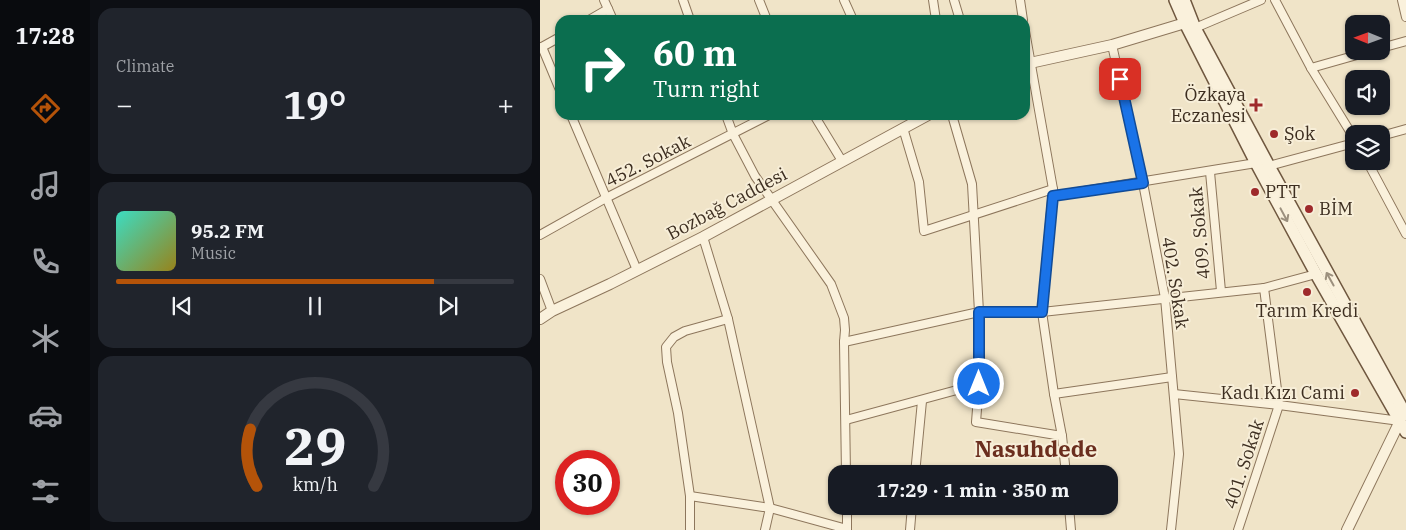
<!DOCTYPE html>
<meta charset="utf-8">
<style>
:root{--surface:#171b24;--page:#20242c;--text:#f1f3f6;--muted:#9ea1a6;--line:#363941;--accent:#b45309}
body{margin:0;font-family:"IBM Plex Serif",serif;background:var(--page);color:var(--text);height:100vh;display:flex;flex-direction:column;font-size:19px;white-space:nowrap}
*{box-sizing:border-box;margin:0}
p{font-size:16px;color:var(--muted)}
.icon{flex:none;width:28px;height:28px;fill:none;stroke:currentColor;stroke-width:2;stroke-linecap:round;stroke-linejoin:round}
.map{position:relative;flex:1;overflow:hidden}
.sheet{display:flex;flex-direction:column;gap:8px;padding:8px;background:#0d0f14;width:450px}
.sheet>*{flex:none}
.top-card{position:absolute;left:15px;top:15px;width:475px;height:105px;border-radius:15px;box-shadow:0 1px 4px #0004;background:#0b6e4f;color:#fff;overflow:hidden}
.needle{width:32px;rotate:271deg}
.controls{position:absolute;left:805px;top:15px;display:grid;gap:10px}
.controls a{display:grid;place-items:center;width:45px;height:45px;border-radius:10px;background:var(--surface);box-shadow:0 1px 4px #0004;font-size:25px}
.speed{position:absolute;left:15px;top:450px;display:flex;gap:10px;font-size:25px;font-weight:700;text-align:center}
.speed>*{display:grid;place-content:center;width:65px;height:65px;border-radius:50%;background:var(--surface);box-shadow:0 1px 4px #0004;line-height:1}
.speed .limit{border:8px solid #d22;background:#fff;color:#111}
.pin{position:absolute;display:grid;place-items:center;width:42px;height:42px;color:#fff;margin:-21px;border-radius:10px;box-shadow:0 2px 8px #0006}
.me{position:absolute;width:55px;margin:-28px;rotate:0deg;stroke-linejoin:round;filter:drop-shadow(0 0 4px #0008)}
.turn{display:flex;align-items:center;gap:18px;height:105px;padding:0 15px;font-size:22px}
.turn .icon{width:65px;height:65px;stroke-width:2.5}
.turn b{display:block;font-size:35px;line-height:42px}
.big{font-size:38px;font-weight:700;line-height:1.1}
.sheet .tile{flex:1;display:flex;flex-direction:column;justify-content:center;gap:8px;min-width:0;padding:0 18px;border-radius:15px;background:var(--page)}
.sheet .dial{align-items:center;gap:0}
.dial svg{height:130px;overflow:visible;fill:none;stroke:var(--line);stroke-width:7;stroke-linecap:round;text-anchor:middle}
.dial text{fill:var(--text);stroke:none}
.song{display:flex;align-items:center;gap:15px}
.cover{width:60px;height:60px;border-radius:8px;background:linear-gradient(135deg,hsl(170 70% 55%),hsl(50 70% 35%))}
.played{height:5px;border-radius:2px;background:linear-gradient(90deg,var(--accent) 80%,var(--line) 80%)}
.keys{display:flex;justify-content:space-around;direction:ltr}
.heat{display:flex;justify-content:space-between;align-items:center;font-size:28px;direction:ltr}
.trip{position:absolute;left:288px;top:465px;width:290px;height:50px;border-radius:15px;background:var(--surface);box-shadow:0 1px 4px #0004;font-weight:700;line-height:50px;text-align:center}
main{display:flex;flex:1;min-height:0}
.tab-bar{display:flex;flex-direction:column;width:90px;justify-content:space-around;align-items:center;background:#090b0e;color:var(--muted)}
.tab-bar .icon{width:35px;height:35px}
.tab-bar .on{color:var(--accent)}
.tab-bar b{font-size:22px;color:var(--text)}
.map>svg:first-child{display:block}
.lines{fill:none;stroke-linecap:round;stroke-linejoin:round}
.minor-casing{stroke:#8d765c;stroke-width:10}
.tertiary-casing{stroke:#8d765c;stroke-width:12}
.secondary-casing{stroke:#6f573f;stroke-width:14}
.minor{stroke:#faf1dc;stroke-width:8}
.tertiary{stroke:#faf1dc;stroke-width:10}
.secondary{stroke:#faf1dc;stroke-width:11}
.oneway{stroke:#9c907e}
.route-casing{stroke:#114b97;stroke-width:12}
.route{stroke:#1a73e8;stroke-width:9}
.poi-dot{fill:#9e2a2b;stroke:#f7eed8;stroke-width:2}
.labels{text-anchor:middle;stroke-width:4;stroke-linejoin:round;paint-order:stroke}
.poi-label{font-size:18px;fill:#3d2e20;stroke:#f7eed8;text-anchor:start}
.street-label{font-size:18px;fill:#3d2e20;stroke:#f7eed8}
.district-label{font-size:22px;font-weight:bold;fill:#6b2e1e;stroke:#f7eed8}
</style>
<main>
<nav class="tab-bar">
<b>17:28</b>
<svg class="icon on" aria-label="directions" viewBox="0 0 24 24"><path d="M12 3l9 9-9 9-9-9zM9 14v-3h6M13 9l2 2-2 2"/></svg>
<svg class="icon" aria-label="music" viewBox="0 0 24 24"><path d="M9 18V5l10-2v13"/><circle cx="6" cy="18" r="3"/><circle cx="16" cy="16" r="3"/></svg>
<svg class="icon" aria-label="phone" viewBox="0 0 24 24"><path d="M5 4h4l2 5-3 2q2 4 5 5l2-3 5 2v4C11 20 4 13 5 4z"/></svg>
<svg class="icon" aria-label="climate" viewBox="0 0 24 24"><path d="M12 3v18M4 7l16 10M4 17L20 7"/></svg>
<svg class="icon" aria-label="car" viewBox="0 0 24 24"><path d="M5 17H2v-5l4-1 3-4h7l3 4 3 1v5h-3M9 17h6M6 11h13"/><circle cx="7" cy="17" r="2"/><circle cx="17" cy="17" r="2"/></svg>
<svg class="icon" aria-label="filters" viewBox="0 0 24 24"><path d="M4 7h16M4 17h16"/><circle cx="9" cy="7" r="2"/><circle cx="15" cy="17" r="2"/></svg>
</nav>
<section class="sheet">
<div class="tile"><p>Climate</p>
<div class="heat"><a>−</a><b class="big">19°</b><a>+</a></div>
</div>
<div class="tile">
<div class="song"><i class="cover"></i><div><b>95.2 FM</b><p>Music</p></div></div>
<div class="played"></div>
<div class="keys"><svg class="icon" aria-label="previous" viewBox="0 0 24 24"><path d="M18 5L8 12l10 7zM5 5v14"/></svg><svg class="icon" aria-label="pause" viewBox="0 0 24 24"><path d="M8 5v14M16 5v14"/></svg><svg class="icon" aria-label="next" viewBox="0 0 24 24"><path d="M6 5l10 7-10 7zM19 5v14"/></svg></div>
</div>
<div class="tile dial"><svg viewBox="0 0 100 80">
<path d="M14 69A42 42 0 1 1 86 69"/>
<path d="M14 69A42 42 0 0 1 10 34" stroke="#b45309"/>
<text x="50" y="56" font-size="32" font-weight="700">29</text>
<text x="50" y="72" font-size="11">km/h</text>
</svg></div>
</section>
<div class="map">
<svg width="866" height="530" viewBox="0 0 866 530">
<rect width="100%" height="100%" fill="#f0e4c8"/>
<g class="lines">
<defs>
<g id="minor">
<path d="M64,0L73,20"/>
<path d="M143,0L150,20"/>
<path d="M219,0L227,20"/>
<path d="M304,0L313,20"/>
<path d="M393,0L396,20"/>
<path d="M414,0L420,20"/>
<path d="M480,0L483,20"/>
<path d="M735,0L771,68L814,138"/>
<path d="M862,0L866,17"/>
<path d="M49,20L68,9"/>
<path d="M655,28L721,0"/>
<path d="M485,31L513,189L502,312L514,394L522,436L526,474"/>
<path d="M572,45L603,183L625,298L639,454L631,530"/>
<path d="M2,47L20,90"/>
<path d="M0,48L20,37"/>
<path d="M841,48L866,41"/>
<path d="M771,68L831,51"/>
<path d="M31,115L97,270"/>
<path d="M186,115L193,134L215,176L291,284L304,318L305,330L304,342L306,474"/>
<path d="M274,115L302,161"/>
<path d="M412,115L432,184L439,312V384L436,422L522,436"/>
<path d="M363,128L379,182L384,231L513,189"/>
<path d="M841,136L866,129"/>
<path d="M827,161L866,234"/>
<path d="M729,166L814,143"/>
<path d="M670,172L681,291"/>
<path d="M513,196L716,163"/>
<path d="M0,235L66,198L229,115"/>
<path d="M163,237L188,319L230,508L225,530"/>
<path d="M0,279L12,311"/>
<path d="M304,342L439,312H502L724,288L776,274"/>
<path d="M514,394L632,377"/>
<path d="M634,394L739,405L860,421L861,420"/>
<path d="M306,420L439,384"/>
<path d="M375,474L382,401"/>
<path d="M150,496L230,508L307,529"/>
<path d="M307,506V530"/>
<path d="M529,506L531,530"/>
<path d="M150,530V496L138,413L127,362L126,347L134,337L145,331L188,319"/>
<path d="M370,530L372,506"/>
<path d="M698,530L739,405L724,288"/>
</g>
<g id="tertiary">
<path d="M485,65L490,63L572,45L645,23"/>
<path d="M0,319L12,311L70,284L163,237L388,115"/>
<path d="M807,530L860,421"/>
</g>
<g id="secondary">
<path d="M635,0L645,23L716,163L776,274L866,432"/>
<path d="M644,0L655,28L729,166L866,415"/>
</g>
</defs>
<use href="#minor" class="minor-casing"/>
<use href="#tertiary" class="tertiary-casing"/>
<use href="#secondary" class="secondary-casing"/>
<use href="#minor" class="minor"/>
<use href="#tertiary" class="tertiary"/>
<use href="#secondary" class="secondary"/>
</g>
<defs><path id="oneway-shaft" d="M-6 0H5M1.5-3L5.5 0L1.5 3" fill="none" stroke-width="1.6" stroke-linecap="round" stroke-linejoin="round" transform="scale(1.25)"/></defs>
<g class="oneway">
<use href="#oneway-shaft" transform="translate(744 215) rotate(62)"/>
<use href="#oneway-shaft" transform="translate(790 279) rotate(-119)"/>
</g>
<g class="lines">
<defs>
<path id="route" d="M439,384V312H502L513,196L603,183L580,79"/>
</defs>
<use href="#route" class="route-casing"/>
<use href="#route" class="route"/>
</g>
<g class="poi-dot">
<path d="M713.5 97.5h5v5h5v5h-5v5h-5v-5h-5v-5h5z"/>
<circle cx="734" cy="134" r="5"/>
<circle cx="715" cy="192" r="5"/>
<circle cx="769" cy="209" r="5"/>
<circle cx="767" cy="292" r="5"/>
<circle cx="815" cy="393" r="5"/>
</g>
<g class="labels">
<g class="poi-label">
<text x="706" y="101" text-anchor="end">Özkaya<tspan x="706" dy="21">Eczanesi</tspan></text>
<text x="744" y="140">Şok</text>
<text x="725" y="198">PTT</text>
<text x="779" y="215">BİM</text>
<text x="767" y="317" text-anchor="middle">Tarım Kredi</text>
<text x="805" y="399" text-anchor="end">Kadı Kızı Cami</text>
</g>
<g class="street-label">
<text transform="translate(108 161) rotate(-27)" y="6">452. Sokak</text>
<text transform="translate(187 204) rotate(-28)" y="6">Bozbağ Caddesi</text>
<text transform="translate(660 233) rotate(-95)" y="6">409. Sokak</text>
<text transform="translate(635 283) rotate(81)" y="6">402. Sokak</text>
<text transform="translate(704 464) rotate(-72)" y="6">401. Sokak</text>
</g>
<g class="district-label">
<text x="496" y="457">Nasuhdede</text>
</g>
</g>
</svg>
<div class="controls">
<a><svg class="needle" viewBox="-14 -14 28 28"><path d="M0-13l5 13h-10z" fill="#e53935"/><path d="M0 13l5-13h-10z" fill="#9ea1a6"/></svg></a>
<a><svg class="icon" aria-label="sound" viewBox="0 0 24 24"><path d="M4 9h4l5-4v14l-5-4H4zM17 9q2 3 0 6"/></svg></a>
<a><svg class="icon" aria-label="layers" viewBox="0 0 24 24"><path d="M12 4l9 5-9 5-9-5zM3 14l9 5 9-5"/></svg></a>
</div>
<div class="speed"><div class="limit">30</div></div>
<div class="pin" style="left:580px;top:79px;background:#d93025"><svg class="icon" aria-label="arrive" viewBox="0 0 24 24"><path d="M6 21V4h12l-3 4 3 4H6"/></svg></div>
<svg class="me" style="left:439px;top:384px" viewBox="-20 -20 40 40"><circle r="17" fill="#1a73e8" stroke="#fff" stroke-width="3"/><path d="M0-11L8 9 0 5-8 9z" fill="#fff"/></svg>
<div class="trip">17:29 · 1 min · 350 m</div>
<div class="top-card">
<div class="turn"><svg class="icon" aria-label="right" viewBox="0 0 24 24"><path d="M7 20v-9h11M14 6l5 5-5 5"/></svg><div><b>60 m</b>Turn right</div></div>
</div>
</div>
</main>
